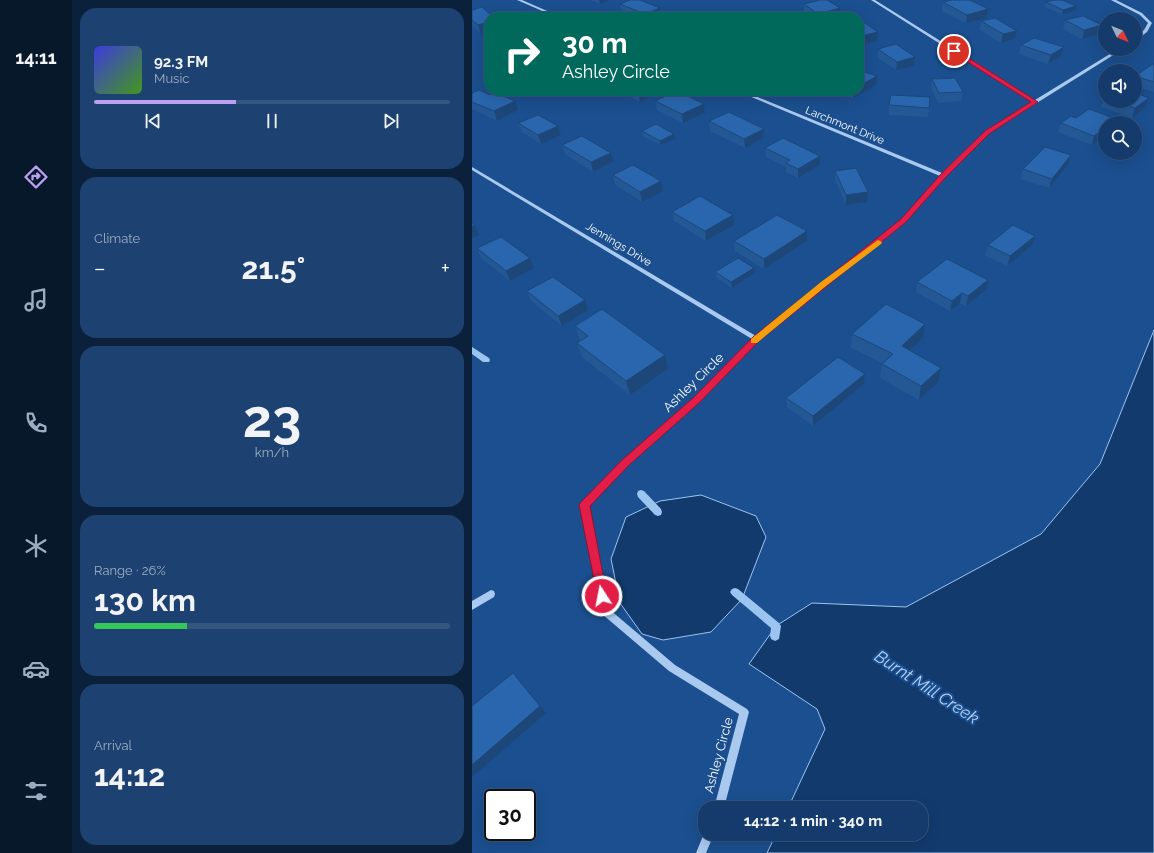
<!DOCTYPE html>
<meta charset="utf-8">
<style>
:root{--surface:#143b6b;--page:#1d4271;--text:#f1f3f6;--muted:#9dadc1;--line:#33557e;--accent:#bca0f2}
body{margin:0;font-family:Raleway,sans-serif;background:var(--page);color:var(--text);height:100vh;display:flex;flex-direction:column;font-size:15px;white-space:nowrap}
*{box-sizing:border-box;margin:0}
p{font-size:13px;color:var(--muted)}
.icon{flex:none;width:22px;height:22px;fill:none;stroke:currentColor;stroke-width:2;stroke-linecap:round;stroke-linejoin:round}
.map{position:relative;flex:1;overflow:hidden}
.sheet{display:flex;flex-direction:column;gap:8px;padding:8px;background:#0b203b;width:400px}
.sheet>*{flex:none}
.hud{position:absolute;left:12px;top:12px;width:380px;height:84px;border-radius:16px;box-shadow:0 4px 16px #0002,0 0 0 1px var(--line);background:#00695c;color:#fff;overflow:hidden}
.needle{width:26px;rotate:133deg}
.tools{position:absolute;left:626px;top:12px;display:grid;gap:8px}
.tools a{display:grid;place-items:center;width:44px;height:44px;border-radius:50%;background:var(--surface);box-shadow:0 4px 16px #0002,0 0 0 1px var(--line);font-size:20px}
.speed{position:absolute;left:12px;top:789px;display:flex;gap:8px;font-size:20px;font-weight:700;text-align:center}
.speed>*{display:grid;place-content:center;width:52px;height:52px;border-radius:50%;background:var(--surface);box-shadow:0 4px 16px #0002,0 0 0 1px var(--line);line-height:1}
.speed .limit{border:2px solid #111;border-radius:6px;background:#fff;color:#111}
.pin{position:absolute;display:grid;place-items:center;width:34px;height:34px;color:#fff;margin:-17px;border:2px solid #fff;border-radius:50%;box-shadow:0 1px 4px #0007}
.me{position:absolute;width:44px;margin:-22px;rotate:349deg;stroke-linejoin:round;filter:drop-shadow(0 0 3px #0008)}
.turn{display:flex;align-items:center;gap:14px;height:84px;padding:0 12px;font-size:18px}
.turn .icon{width:52px;height:52px;stroke-width:2.5}
.turn b{display:block;font-size:28px;line-height:34px}
.big{font-size:30px;font-weight:700;line-height:1.1}
.sheet .card{flex:1;display:flex;flex-direction:column;justify-content:center;gap:6px;min-width:0;padding:0 14px;border-radius:16px;background:var(--page)}
.sheet .dial{align-items:center;gap:0}
.dial b{font-size:52px;line-height:1}
.song{display:flex;align-items:center;gap:12px}
.cover{width:48px;height:48px;border-radius:6px;background:linear-gradient(135deg,hsl(240 70% 55%),hsl(100 70% 35%))}
.played{height:4px;border-radius:2px;background:linear-gradient(90deg,var(--accent) 40%,var(--line) 40%)}
.keys{display:flex;justify-content:space-around;direction:ltr}
.heat{display:flex;justify-content:space-between;align-items:center;font-size:22px;direction:ltr}
.charge{height:6px;border-radius:3px;background:linear-gradient(90deg,#34c759 26%,var(--line) 0)}
.trip{position:absolute;left:226px;top:801px;width:230px;height:40px;border-radius:16px;background:var(--surface);box-shadow:0 4px 16px #0002,0 0 0 1px var(--line);font-weight:700;line-height:40px;text-align:center}
main{display:flex;flex:1;min-height:0}
.menu{display:flex;flex-direction:column;width:72px;justify-content:space-around;align-items:center;background:#08182b;color:var(--muted)}
.menu .icon{width:28px;height:28px}
.menu .on{color:var(--accent)}
.menu b{font-size:18px;color:var(--text)}
.map>svg:first-child{display:block}
.water{fill:#123a6d;stroke:#9cc4f0}
.lines{fill:none;stroke-linecap:round;stroke-linejoin:round}
.stream{fill:#9cc4f0;fill-rule:evenodd}
.minor{fill:#a9c9ee;fill-rule:evenodd}
.wall{fill:#245895}
.shaded-wall{fill:#1d4779}
.building{fill:#2a66ad;stroke:#1d4779}
.route{fill:#e11d48;stroke:#92132f}
.slow{fill:#f59e0b}
.labels{text-anchor:middle;stroke-width:4;stroke-linejoin:round;paint-order:stroke}
.far-street-label{font-size:11px;fill:#fff;stroke:#1b4f8f}
.street-label{font-size:13px;fill:#fff;stroke:#1b4f8f}
.near-water-label{font-size:17px;font-style:italic;fill:#b5d3f5;stroke:#1b4f8f}
</style>
<main>
<nav class="menu">
<b>14:11</b>
<svg class="icon on" aria-label="directions" viewBox="0 0 24 24"><path d="M12 3l9 9-9 9-9-9zM9 14v-3h6M13 9l2 2-2 2"/></svg>
<svg class="icon" aria-label="music" viewBox="0 0 24 24"><path d="M9 18V5l10-2v13"/><circle cx="6" cy="18" r="3"/><circle cx="16" cy="16" r="3"/></svg>
<svg class="icon" aria-label="phone" viewBox="0 0 24 24"><path d="M5 4h4l2 5-3 2q2 4 5 5l2-3 5 2v4C11 20 4 13 5 4z"/></svg>
<svg class="icon" aria-label="climate" viewBox="0 0 24 24"><path d="M12 3v18M4 7l16 10M4 17L20 7"/></svg>
<svg class="icon" aria-label="car" viewBox="0 0 24 24"><path d="M5 17H2v-5l4-1 3-4h7l3 4 3 1v5h-3M9 17h6M6 11h13"/><circle cx="7" cy="17" r="2"/><circle cx="17" cy="17" r="2"/></svg>
<svg class="icon" aria-label="filters" viewBox="0 0 24 24"><path d="M4 7h16M4 17h16"/><circle cx="9" cy="7" r="2"/><circle cx="15" cy="17" r="2"/></svg>
</nav>
<section class="sheet">
<div class="card">
<div class="song"><i class="cover"></i><div><b>92.3 FM</b><p>Music</p></div></div>
<div class="played"></div>
<div class="keys"><svg class="icon" aria-label="previous" viewBox="0 0 24 24"><path d="M18 5L8 12l10 7zM5 5v14"/></svg><svg class="icon" aria-label="pause" viewBox="0 0 24 24"><path d="M8 5v14M16 5v14"/></svg><svg class="icon" aria-label="next" viewBox="0 0 24 24"><path d="M6 5l10 7-10 7zM19 5v14"/></svg></div>
</div>
<div class="card"><p>Climate</p>
<div class="heat"><a>−</a><b class="big">21.5°</b><a>+</a></div>
</div>
<div class="card dial"><b>23</b><p>km/h</p></div>
<div class="card"><p>Range · 26%</p><b class="big">130 km</b><div class="charge"></div></div>
<div class="card"><p>Arrival</p><b class="big">14:12</b></div>
</section>
<div class="map">
<svg width="682" height="853" viewBox="0 0 682 853">
<rect width="100%" height="100%" fill="#1b4f8f"/>
<g class="water">
<path d="M682,330V853H295L304,834H449V808H316L353,729L345,709L277,664L304,626L340,603L434,607L569,534L628,464Z"/>
<path d="M229,495L284,516L294,537L270,599L239,632L191,640L170,634L148,603L139,559L154,517L188,501Z"/>
</g>
<g class="lines">
<g class="stream">
<path d="M0,347L17,358L18,360L17,362H11L0,354Z"/>
<path d="M169,490L172,491L189,509L190,512L189,515L186,516L183,515L166,497L165,494L166,491Z"/>
<path d="M263,588L266,589L307,623L309,626L307,639L303,641L299,639L298,636L299,628L260,595L258,592L260,589Z"/>
</g>
<g class="minor">
<path d="M45,0H50L89,17H84Z"/>
<path d="M399,0H403L563,100L646,49H651L517,133L473,176L434,222L286,341L226,403L157,465L116,506L137,609L203,665L275,709L277,712L252,808H242L267,714L197,671L130,614L108,505L151,461L222,399L280,339L0,170V167L284,336L430,220L468,176L265,91H271L470,173L513,131L560,102Z"/>
<path d="M639,0H644L670,13L680,23L675,32L663,41V38L672,30L676,23L668,15Z"/>
<path d="M19,590L22,591L23,594L22,597L0,610V601Z"/>
<path d="M233,831V834H242L234,853H224Z"/>
</g>
</g>
<g class="wall">
<path d="M119,0H138L128,4Z"/>
<path d="M471,2L516,9L515,18L494,23L470,11Z"/>
<path d="M574,2L603,11L590,14L573,7Z"/>
<path d="M148,4L188,8L189,16L187,17H162L149,12Z"/>
<path d="M332,4L368,8V17H339L332,12Z"/>
<path d="M0,10L21,17L9,34L0,26Z"/>
<path d="M387,19L406,32L405,41L389,45L387,44Z"/>
<path d="M593,20L628,34L610,39L591,29Z"/>
<path d="M509,21L545,31L543,39L529,43L508,30Z"/>
<path d="M549,45L592,47L589,56L576,64L547,54Z"/>
<path d="M406,49L443,57L442,66L424,70L406,58Z"/>
<path d="M682,64V92L663,86V76Z"/>
<path d="M389,74L404,85L381,98L363,91H387Z"/>
<path d="M460,79L491,92L489,101L466,103L459,88Z"/>
<path d="M148,91H185V94L168,102Z"/>
<path d="M0,93L18,95L46,110L25,121L0,109Z"/>
<path d="M670,96L674,107L660,118L629,107L632,98L633,97V101H663Z"/>
<path d="M183,101L232,104L233,113L211,123L185,110Z"/>
<path d="M417,105L457,108L456,117L417,115Z"/>
<path d="M604,118L637,123L620,145L586,132L589,123Z"/>
<path d="M237,121L292,138L273,148L238,131Z"/>
<path d="M46,123L86,126L89,135L69,144L50,132Z"/>
<path d="M170,131L202,134L203,139L188,145L171,136Z"/>
<path d="M90,145L141,162L121,172L93,154Z"/>
<path d="M293,148L348,165L326,178L314,172V167L294,157Z"/>
<path d="M599,155L596,165L577,188L548,179L551,169Z"/>
<path d="M363,171L396,192L395,202L374,205L363,180Z"/>
<path d="M141,175L189,181L191,191L170,202L143,185Z"/>
<path d="M200,212L262,225L234,241L202,221Z"/>
<path d="M262,241H335L292,269L263,251Z"/>
<path d="M516,245H560L535,266L513,255Z"/>
<path d="M5,248L62,268L38,281L9,258Z"/>
<path d="M243,272L283,273L260,288L244,277Z"/>
<path d="M445,282L514,290L494,306L488,303L478,311L444,292Z"/>
<path d="M55,291L116,310L90,326L59,301Z"/>
<path d="M103,326L196,369L158,395L110,357L105,343L108,341V340Z"/>
<path d="M380,334L451,338L438,350L466,382L447,400L408,378L410,363L379,348Z"/>
<path d="M393,374L392,384L341,426L315,407L314,398Z"/>
</g>
<g class="shaded-wall">
<path d="M127,0H138L128,4Z"/>
<path d="M604,6L603,11L590,14L591,10Z"/>
<path d="M188,8L189,16L187,17H173V14Z"/>
<path d="M368,8V17H346V14Z"/>
<path d="M516,9L515,18L494,23L495,15Z"/>
<path d="M17,22V32L9,34L6,25Z"/>
<path d="M630,25L628,34L610,39L612,30Z"/>
<path d="M545,31L543,39L529,43L531,34Z"/>
<path d="M406,32L405,41L389,45V36Z"/>
<path d="M592,47L589,56L576,64L579,55Z"/>
<path d="M443,57L442,66L424,70L425,62Z"/>
<path d="M405,76L404,85L381,98V91H387V86Z"/>
<path d="M672,90L669,99L666,94Z"/>
<path d="M169,91H185V94L168,102L166,92Z"/>
<path d="M677,98L674,107L660,118L663,108Z"/>
<path d="M43,101L46,110L25,121L22,111Z"/>
<path d="M232,104L233,113L211,123L210,114Z"/>
<path d="M639,117L637,123H633V135L620,145L622,136L633,121Z"/>
<path d="M86,126L89,135L69,144L66,135Z"/>
<path d="M292,129V138L273,148L272,139Z"/>
<path d="M202,134L203,139L188,145V141Z"/>
<path d="M139,153L141,162L121,172L119,162Z"/>
<path d="M599,155L596,165L577,188L580,179Z"/>
<path d="M348,156V165L326,178V169Z"/>
<path d="M189,181L191,191L170,202L168,192Z"/>
<path d="M396,192L395,202L374,205V195Z"/>
<path d="M261,215L262,225L234,241L233,231Z"/>
<path d="M3,225L7,235L0,238V227Z"/>
<path d="M335,231V241L292,269V259Z"/>
<path d="M563,236L560,245L535,266L538,256Z"/>
<path d="M58,258L62,268L38,281L34,271Z"/>
<path d="M282,268L283,273L260,288L259,282Z"/>
<path d="M516,280L514,290L494,306L496,296Z"/>
<path d="M490,293L488,303L478,311L480,301Z"/>
<path d="M113,300L116,310L90,326L86,316Z"/>
<path d="M453,324L451,338L428,360L430,346Z"/>
<path d="M193,355L196,369L158,395L154,381Z"/>
<path d="M469,368L466,382L447,400L449,386Z"/>
<path d="M393,374L392,384L341,426V416Z"/>
<path d="M41,673L74,713L0,777V765Z"/>
</g>
<g class="building">
<path d="M158,0H168L188,8L173,14L148,4Z"/>
<path d="M348,0H355L368,8L346,14L332,4Z"/>
<path d="M480,0H498L516,9L495,15L471,2Z"/>
<path d="M583,0H590L604,6L591,10L574,2Z"/>
<path d="M10,7L21,17H17V22L6,25L0,20V10Z"/>
<path d="M205,11L220,17H189Z"/>
<path d="M611,16L630,25L612,30L593,20Z"/>
<path d="M523,18L545,31L531,34L509,21Z"/>
<path d="M387,19L406,32L389,36L387,35Z"/>
<path d="M562,38L592,47L579,55L549,45Z"/>
<path d="M424,44L443,57L425,62L406,49Z"/>
<path d="M681,64H682V82L663,76Z"/>
<path d="M393,72L405,76L387,86V74H389Z"/>
<path d="M483,78L491,92L467,93L460,79Z"/>
<path d="M663,87L672,90L666,94L677,98L663,108L642,101H663Z"/>
<path d="M7,90L18,95L23,93L43,101L22,111L0,102V93Z"/>
<path d="M205,91L232,104L210,114L183,101Z"/>
<path d="M419,95L458,97L457,108L417,105Z"/>
<path d="M617,109L639,117L633,121L638,123H633V128L622,136L589,123L599,116L604,118Z"/>
<path d="M257,112L292,129L272,139L237,121Z"/>
<path d="M66,115L86,126L66,135L46,123Z"/>
<path d="M184,124L202,134L188,141L170,131Z"/>
<path d="M110,136L139,153L119,162L90,145Z"/>
<path d="M311,138L348,156L326,169L314,163L318,160L293,148Z"/>
<path d="M573,147L599,155L580,179L551,169Z"/>
<path d="M161,165L189,181L168,192L141,175Z"/>
<path d="M384,168L396,192L374,195L363,171Z"/>
<path d="M228,196L261,215L233,231L200,212Z"/>
<path d="M305,215L335,231L292,259L262,241Z"/>
<path d="M0,223L3,225L0,227Z"/>
<path d="M541,225L563,236L538,256L516,245Z"/>
<path d="M29,237L58,258L34,271L5,248Z"/>
<path d="M266,258L282,268L259,282L243,272Z"/>
<path d="M475,259L516,280L496,296L490,293L480,301L445,282Z"/>
<path d="M81,277L113,300L86,316L55,291Z"/>
<path d="M414,304L453,324L430,346L469,368L449,386L410,364L421,354L380,334Z"/>
<path d="M130,309L193,355L154,381L105,343L116,336L103,326Z"/>
<path d="M366,357L393,374L341,416L314,398Z"/>
<path d="M41,673L68,706L0,765V706Z"/>
</g>
<path class="route" d="M480,50H484L566,102L517,134L474,177L434,222L287,341L227,403L157,465L118,506L135,596L134,599L130,601L126,599L107,505L109,502L150,460L221,398L281,337L429,219L469,174L513,131L559,102L480,52Z"/>
<path class="slow" d="M406,240L410,242L409,244L354,286L285,343H279V339L349,282Z"/>
<g class="labels">
<g class="far-street-label">
<text transform="translate(373 125) rotate(22)" y="4">Larchmont Drive</text>
<text transform="translate(147 244) rotate(31)" y="4">Jennings Drive</text>
</g>
<g class="street-label">
<text transform="translate(221 382) rotate(-44)" y="5">Ashley Circle</text>
<text transform="translate(246 755) rotate(-75)" y="5">Ashley Circle</text>
</g>
<g class="near-water-label">
<text transform="translate(455 687) rotate(33)" y="6">Burnt Mill Creek</text>
</g>
</g>
</svg>
<div class="tools">
<a><svg class="needle" viewBox="-14 -14 28 28"><path d="M0-13l5 13h-10z" fill="#e53935"/><path d="M0 13l5-13h-10z" fill="#9dadc1"/></svg></a>
<a><svg class="icon" aria-label="sound" viewBox="0 0 24 24"><path d="M4 9h4l5-4v14l-5-4H4zM17 9q2 3 0 6"/></svg></a>
<a><svg class="icon" aria-label="search" viewBox="0 0 24 24"><circle cx="10" cy="10" r="6"/><path d="M15 15l6 6"/></svg></a>
</div>
<div class="speed"><div class="limit">30</div></div>
<div class="pin" style="left:482px;top:51px;background:#d93025"><svg class="icon" aria-label="arrive" viewBox="0 0 24 24"><path d="M6 21V4h12l-3 4 3 4H6"/></svg></div>
<svg class="me" style="left:130px;top:596px" viewBox="-20 -20 40 40"><circle r="17" fill="#e11d48" stroke="#fff" stroke-width="3"/><path d="M0-11L8 9 0 5-8 9z" fill="#fff"/></svg>
<div class="trip">14:12 · 1 min · 340 m</div>
<div class="hud">
<div class="turn"><svg class="icon" aria-label="right" viewBox="0 0 24 24"><path d="M7 20v-9h11M14 6l5 5-5 5"/></svg><div><b>30 m</b>Ashley Circle</div></div>
</div>
</div>
</main>
